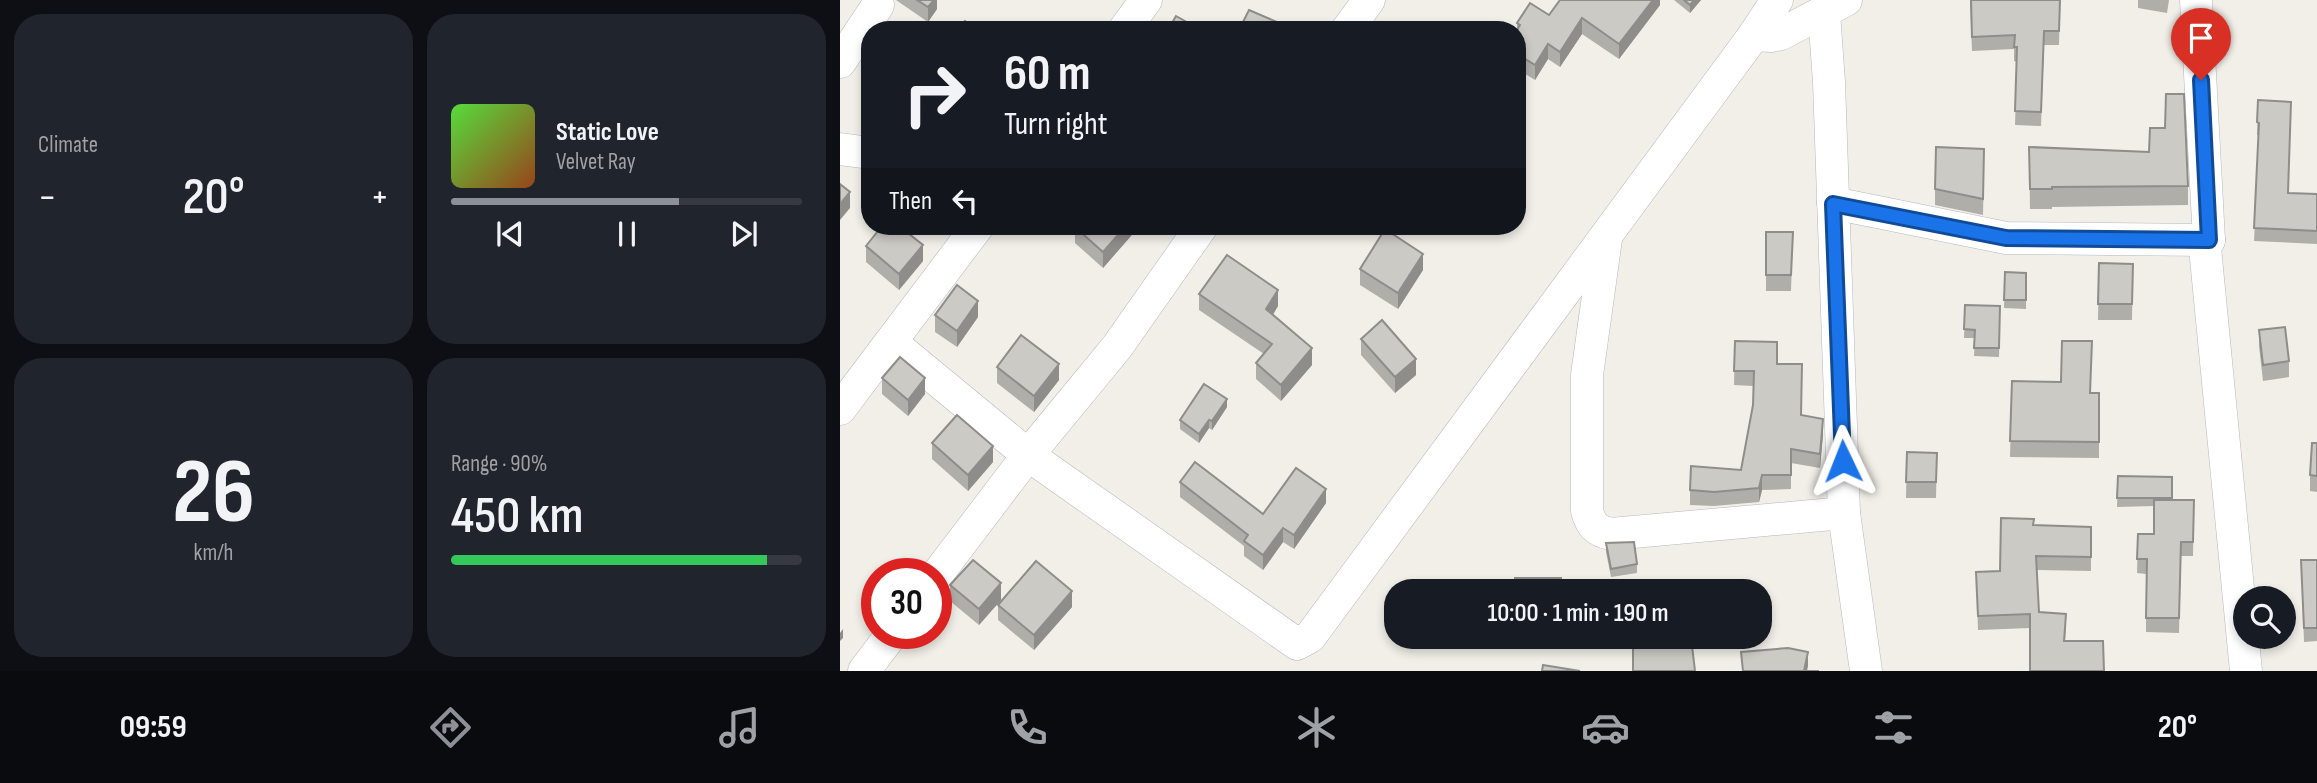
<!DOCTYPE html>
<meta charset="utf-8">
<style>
:root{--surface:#171b24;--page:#20242c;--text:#f1f3f6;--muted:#9ea1a6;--line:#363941;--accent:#8c9099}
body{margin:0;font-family:"Sofia Sans Condensed",sans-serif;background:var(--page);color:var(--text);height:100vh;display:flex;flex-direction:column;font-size:26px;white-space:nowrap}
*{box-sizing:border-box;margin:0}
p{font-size:23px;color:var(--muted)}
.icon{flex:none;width:38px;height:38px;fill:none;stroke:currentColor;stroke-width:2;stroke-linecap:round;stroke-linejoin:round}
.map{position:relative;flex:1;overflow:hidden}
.details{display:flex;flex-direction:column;gap:14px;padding:14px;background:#0d0f14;width:840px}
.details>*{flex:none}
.guide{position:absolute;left:21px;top:21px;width:665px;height:214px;border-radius:28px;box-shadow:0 4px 10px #0003;background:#171b24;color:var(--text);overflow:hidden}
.tools{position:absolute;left:1393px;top:586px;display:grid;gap:14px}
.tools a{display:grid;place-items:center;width:63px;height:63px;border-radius:50%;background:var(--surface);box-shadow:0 4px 10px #0003;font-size:35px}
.speed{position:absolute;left:21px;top:558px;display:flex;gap:14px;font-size:35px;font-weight:700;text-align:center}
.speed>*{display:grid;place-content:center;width:91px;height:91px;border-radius:50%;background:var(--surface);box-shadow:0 4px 10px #0003;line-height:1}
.speed .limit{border:10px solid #d22;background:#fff;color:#111}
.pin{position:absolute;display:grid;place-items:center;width:60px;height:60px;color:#fff;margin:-72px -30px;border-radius:50% 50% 50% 0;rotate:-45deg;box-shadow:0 0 7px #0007}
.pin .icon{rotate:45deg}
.me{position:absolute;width:77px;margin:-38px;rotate:358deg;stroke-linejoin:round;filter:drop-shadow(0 0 5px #0008)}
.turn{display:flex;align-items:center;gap:24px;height:147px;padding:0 28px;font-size:32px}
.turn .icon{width:91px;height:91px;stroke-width:2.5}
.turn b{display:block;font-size:49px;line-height:60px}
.then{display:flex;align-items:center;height:66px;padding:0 28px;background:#0003;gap:14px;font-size:26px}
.big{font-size:52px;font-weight:600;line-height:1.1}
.details .widget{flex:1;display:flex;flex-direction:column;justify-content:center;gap:10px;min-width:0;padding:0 24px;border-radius:28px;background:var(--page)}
.details .dial{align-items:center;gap:0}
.dial b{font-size:91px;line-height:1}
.song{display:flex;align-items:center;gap:21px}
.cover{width:84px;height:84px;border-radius:10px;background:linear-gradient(135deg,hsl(110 70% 55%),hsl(20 70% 35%))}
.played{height:7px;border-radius:4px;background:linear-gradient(90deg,var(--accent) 65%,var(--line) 65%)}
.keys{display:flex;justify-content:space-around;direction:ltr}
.heat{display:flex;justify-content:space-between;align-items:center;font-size:38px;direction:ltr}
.charge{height:10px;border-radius:5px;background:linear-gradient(90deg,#34c759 90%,var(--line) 0)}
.details .tiles{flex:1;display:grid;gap:14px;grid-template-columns:repeat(2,1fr)}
.trip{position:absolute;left:544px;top:579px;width:388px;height:70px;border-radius:28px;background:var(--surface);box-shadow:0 4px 10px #0003;font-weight:600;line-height:70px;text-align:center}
.tab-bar{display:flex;height:112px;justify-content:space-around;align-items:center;background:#090b0e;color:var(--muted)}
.tab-bar .icon{width:49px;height:49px}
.tab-bar .selected{color:var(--accent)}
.tab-bar b{font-size:32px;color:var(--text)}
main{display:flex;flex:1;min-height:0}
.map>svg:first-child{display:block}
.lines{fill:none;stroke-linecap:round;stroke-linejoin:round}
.minor-casing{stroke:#b5b8bc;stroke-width:33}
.minor{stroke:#fff;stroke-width:32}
.wall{fill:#afaea9}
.shaded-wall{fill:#8f8d8a}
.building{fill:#cccac5;stroke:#8f8d8a;stroke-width:2}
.route-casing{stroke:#114b97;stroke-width:18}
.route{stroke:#1a73e8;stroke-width:12}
</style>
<main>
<section class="details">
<div class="tiles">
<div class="widget"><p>Climate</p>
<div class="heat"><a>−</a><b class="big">20°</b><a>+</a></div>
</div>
<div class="widget">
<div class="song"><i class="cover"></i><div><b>Static Love</b><p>Velvet Ray</p></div></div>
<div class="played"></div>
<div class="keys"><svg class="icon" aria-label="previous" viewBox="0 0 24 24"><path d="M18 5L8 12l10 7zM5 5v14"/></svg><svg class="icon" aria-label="pause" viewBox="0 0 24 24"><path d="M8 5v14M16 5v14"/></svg><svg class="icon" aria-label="next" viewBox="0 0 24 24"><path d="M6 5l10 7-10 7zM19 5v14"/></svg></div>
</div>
<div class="widget dial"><b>26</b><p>km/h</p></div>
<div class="widget"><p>Range · 90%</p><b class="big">450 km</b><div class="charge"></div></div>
</div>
</section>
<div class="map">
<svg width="1477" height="671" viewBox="0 0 1477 671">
<rect width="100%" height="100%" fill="#f1efe8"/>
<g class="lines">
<defs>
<g id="minor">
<path d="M1356,0L1369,240L1365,248L1406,671"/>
<path d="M984,13L989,82L1004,513L1026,671"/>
<path d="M284,30L306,0"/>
<path d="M507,30L529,0"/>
<path d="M914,35L931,36L941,34L1006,0"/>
<path d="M0,62L38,5"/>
<path d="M0,149L30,153"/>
<path d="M993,203L1166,238L1369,240"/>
<path d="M766,239L747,375V511C751,525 756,531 771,534L1004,513"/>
<path d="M51,342L188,455L457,644L470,637L914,35L937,0"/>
<path d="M0,409L138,226"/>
<path d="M96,576L188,455L277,347L362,226"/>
<path d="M24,671L52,634"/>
</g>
</defs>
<use href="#minor" class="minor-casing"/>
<use href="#minor" class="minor"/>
</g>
<g class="wall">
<path d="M56,0H97V9L88,22Z"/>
<path d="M820,0V5L779,59L742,34L720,67L708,59L695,80L677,69V23L709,15Z"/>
<path d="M834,0H861L850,13Z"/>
<path d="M1130,0H1220L1219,45H1204L1201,126L1175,125L1177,62L1174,61V49L1132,51Z"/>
<path d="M1298,0H1329L1327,13L1298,8Z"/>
<path d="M1418,100L1449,193L1477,194V244L1414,241L1419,135H1417Z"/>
<path d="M1189,147L1348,186V205L1212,207V209H1190Z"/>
<path d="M1144,165L1143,215L1095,205V189Z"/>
<path d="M297,226V229L263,268L235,243V227Z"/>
<path d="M926,232H953L951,291H926Z"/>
<path d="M26,246L83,261L59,290L26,262Z"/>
<path d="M1259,263L1293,264L1292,320H1258Z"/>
<path d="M520,269L583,270L558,309L520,285Z"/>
<path d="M1165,272L1186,273V309L1164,308Z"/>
<path d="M359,294L438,306L433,315L472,365L441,401L416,379V363L424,354L359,310Z"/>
<path d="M1125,305L1160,306L1159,357L1134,356L1135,338H1124Z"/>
<path d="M95,315L138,317L117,347L95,332Z"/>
<path d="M1419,330L1449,361V377L1423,381L1419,346Z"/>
<path d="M521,339L576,375L555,393L521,355Z"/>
<path d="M895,341L937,364L962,415L983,434L980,468L951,463V489L922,490L919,502L874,506L850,505V490L901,470L913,405V386L894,385Z"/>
<path d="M157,367L219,380L194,412L157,383Z"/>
<path d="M42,378L85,394L68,416L42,394Z"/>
<path d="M1172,381L1251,393H1259V458L1170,457Z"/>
<path d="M387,407L372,430L369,428L359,443L340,429V420Z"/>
<path d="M92,443L153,462L128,491L92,459Z"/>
<path d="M1477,443V492L1470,491V475Z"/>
<path d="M1067,452L1097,453L1096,498H1066Z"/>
<path d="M1278,476L1332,477V500H1354L1353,556H1341L1339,633L1306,632V574L1297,573L1298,534H1314V506L1277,507Z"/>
<path d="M340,482L423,514L486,503L454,549L443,542L423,570L404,556V546L340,497Z"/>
<path d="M1193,525L1251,527V571L1197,570L1199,612L1226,628L1225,641L1264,671L1190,628L1138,630L1136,572L1160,571Z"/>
<path d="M766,543L797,564V573L771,577L766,552Z"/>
<path d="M1461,560H1477V641L1464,642Z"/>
<path d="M110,585L161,600L139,625L110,601Z"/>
<path d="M158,605L232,607L194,650L158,620Z"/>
</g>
<g class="shaded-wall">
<path d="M94,0H97V9L88,22V7Z"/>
<path d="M813,0H820V5L779,59V44Z"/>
<path d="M854,0H861L850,13V5Z"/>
<path d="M742,18V34L720,67V52Z"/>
<path d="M708,44V59L695,80V65Z"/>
<path d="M10,192V208L0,220V204Z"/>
<path d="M286,226H297V229L263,268V252Z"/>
<path d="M83,245V261L59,290V274Z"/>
<path d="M583,254V270L558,309V293Z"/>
<path d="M438,290V306L426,325V309Z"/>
<path d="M138,301V317L117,347V331Z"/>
<path d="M472,348V365L441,401V385Z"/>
<path d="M576,359V375L555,393V377Z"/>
<path d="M219,364V380L194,412V396Z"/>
<path d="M85,378V394L68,416V400Z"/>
<path d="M387,399V407L372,430V421Z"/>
<path d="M983,419V434L980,468V454Z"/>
<path d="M369,420V428L359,443V434Z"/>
<path d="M153,446V462L128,491V475Z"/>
<path d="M922,475V490L919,502V488Z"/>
<path d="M486,489V503L454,549V535Z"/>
<path d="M443,528V542L423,570V555Z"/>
<path d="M161,583V600L139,625V609Z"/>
<path d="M232,591V607L194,650V635Z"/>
<path d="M3,629V638L0,641V633Z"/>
<path d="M968,652V666L967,671H964Z"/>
</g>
<g class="building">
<path d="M77,0H94L88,7Z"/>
<path d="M720,0H813L779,44L742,18L720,52L708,44L695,65L677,54V30L680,25L677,23L690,3L709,15Z"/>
<path d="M844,0H854L850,5Z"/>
<path d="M1131,0H1220L1219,31H1204L1201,112L1175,111L1177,47H1174L1175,35L1132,37Z"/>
<path d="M409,10L437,22L434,30H399Z"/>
<path d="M336,16L361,30H328Z"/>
<path d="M125,21L136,30H118Z"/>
<path d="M1326,94H1344L1348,186L1212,187V189H1190L1189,147L1309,152L1310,128H1325Z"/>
<path d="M1418,100L1451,102L1448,193L1477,194V231L1414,228L1419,123L1417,122Z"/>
<path d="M1096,147L1144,149L1143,199L1095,189Z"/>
<path d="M0,184L10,192L0,204Z"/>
<path d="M42,226H59L83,245L59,274L26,246Z"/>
<path d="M236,226H286L263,252L235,227Z"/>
<path d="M545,229L583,254L558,293L520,269Z"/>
<path d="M926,232H953L951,275H926Z"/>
<path d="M387,255L438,290L426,309L472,348L441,385L416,363L432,344L359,294Z"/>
<path d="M1259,263L1293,264L1292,304H1258Z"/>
<path d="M1165,272L1186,273V300H1164Z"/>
<path d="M117,285L138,301L117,331L95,315Z"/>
<path d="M1125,305L1160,306L1159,348H1134L1135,330L1124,329Z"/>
<path d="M542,320L576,359L555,377L521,339Z"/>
<path d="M1445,327L1449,361L1423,365L1419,330Z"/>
<path d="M181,335L219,364L194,396L157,367Z"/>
<path d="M895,341L937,342V364H962L961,415L983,419L980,454L951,449V475H922L919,488L874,492L850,490L851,466L901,470L913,405L914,371H894Z"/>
<path d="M1222,341H1252L1250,393H1259V442L1170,441L1172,381L1221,382Z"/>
<path d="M60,357L85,378L68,400L42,378Z"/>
<path d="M364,384L387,399L372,421L369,420L359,434L340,420Z"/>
<path d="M117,415L153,446L128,475L92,443Z"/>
<path d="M1472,443H1477V476L1470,475Z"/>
<path d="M1067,452L1097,453L1096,482H1066Z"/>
<path d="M355,462L423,514L456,468L486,489L454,535L443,528L423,555L404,541L408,535L340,482Z"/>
<path d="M1278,476L1332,477V498H1277Z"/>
<path d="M1314,500H1354L1353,542H1341L1339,618H1306L1307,559H1297L1298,534H1314Z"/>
<path d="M1161,518L1194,519L1193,525L1251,527V557L1196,556L1199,612L1226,614L1224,641H1263L1264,671H1190V614L1138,616L1136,572L1160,571Z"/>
<path d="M794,542L797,564L771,569L766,543Z"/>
<path d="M133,560L161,583L139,609L110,585Z"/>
<path d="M1461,560H1477V628H1464Z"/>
<path d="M196,561L232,591L194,635L158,605Z"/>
<rect x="675" y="578" width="46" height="14"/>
<path d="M845,586L846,592H793V591Z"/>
<path d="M793,637H851L855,671H793Z"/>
<path d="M948,648L968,652L964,671H979H903L901,652Z"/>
<path d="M703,665L740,671H702Z"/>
</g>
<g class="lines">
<defs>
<path id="route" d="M1003,461L993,204L1166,238L1369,240L1361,80"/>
</defs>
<use href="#route" class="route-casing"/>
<use href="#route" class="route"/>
</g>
</svg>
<div class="tools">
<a><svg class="icon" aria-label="search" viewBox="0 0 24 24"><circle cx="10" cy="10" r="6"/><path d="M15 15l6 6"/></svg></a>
</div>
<div class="speed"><div class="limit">30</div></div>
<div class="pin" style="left:1361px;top:80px;background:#d93025"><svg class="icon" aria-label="arrive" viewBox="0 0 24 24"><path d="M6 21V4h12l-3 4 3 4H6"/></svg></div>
<svg class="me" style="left:1003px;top:461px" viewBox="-20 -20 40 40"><path d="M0-17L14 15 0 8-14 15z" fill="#1a73e8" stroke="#fff" stroke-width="4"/></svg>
<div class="trip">10:00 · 1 min · 190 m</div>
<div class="guide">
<div class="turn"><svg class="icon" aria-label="right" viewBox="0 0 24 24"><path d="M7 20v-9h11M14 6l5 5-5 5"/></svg><div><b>60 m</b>Turn right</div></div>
<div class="then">Then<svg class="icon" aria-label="left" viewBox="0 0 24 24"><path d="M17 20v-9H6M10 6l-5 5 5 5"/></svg></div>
</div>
</div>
</main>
<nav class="tab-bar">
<b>09:59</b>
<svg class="icon selected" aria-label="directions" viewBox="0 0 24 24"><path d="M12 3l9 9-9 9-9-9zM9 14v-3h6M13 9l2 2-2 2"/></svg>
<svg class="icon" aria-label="music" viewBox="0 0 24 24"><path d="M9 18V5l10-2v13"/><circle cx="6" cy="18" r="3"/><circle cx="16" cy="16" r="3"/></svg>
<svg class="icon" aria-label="phone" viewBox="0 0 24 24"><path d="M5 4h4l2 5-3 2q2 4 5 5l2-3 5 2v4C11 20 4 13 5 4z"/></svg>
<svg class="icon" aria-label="climate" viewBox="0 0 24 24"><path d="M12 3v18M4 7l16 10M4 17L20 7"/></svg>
<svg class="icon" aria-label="car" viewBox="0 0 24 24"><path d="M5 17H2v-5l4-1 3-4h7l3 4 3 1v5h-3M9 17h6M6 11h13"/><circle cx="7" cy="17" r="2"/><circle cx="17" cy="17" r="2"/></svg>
<svg class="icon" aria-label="filters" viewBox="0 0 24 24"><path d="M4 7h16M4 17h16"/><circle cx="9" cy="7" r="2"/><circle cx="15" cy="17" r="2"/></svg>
<b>20°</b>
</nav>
